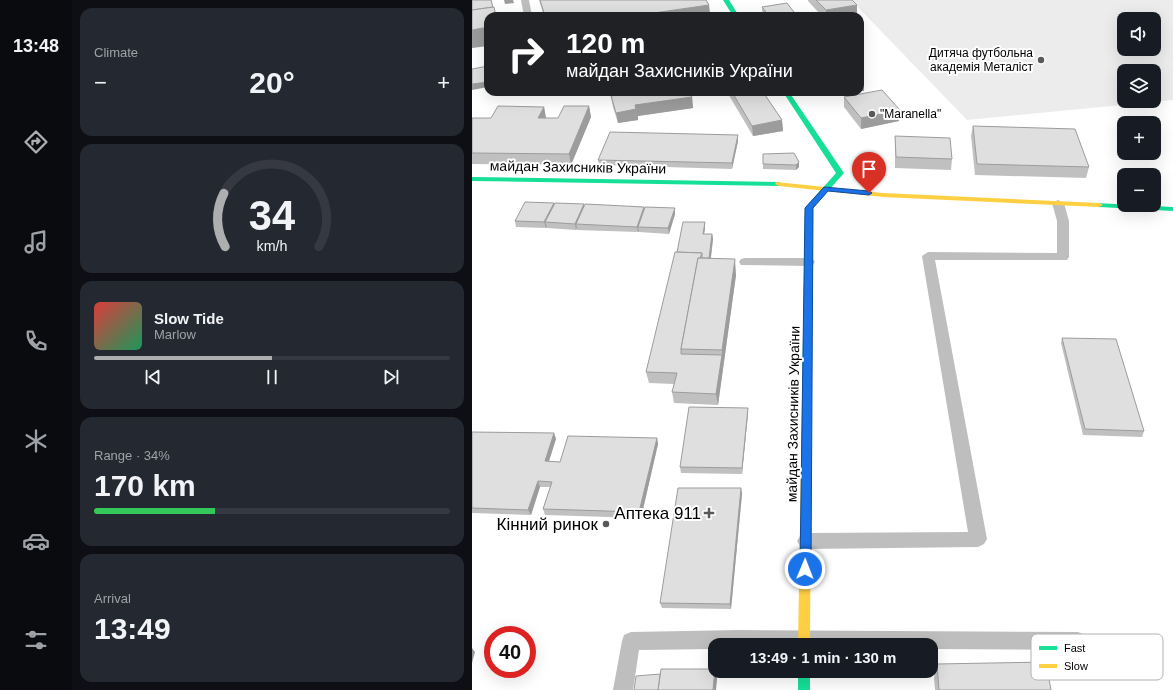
<!DOCTYPE html>
<meta charset="utf-8">
<style>
:root{--surface:#171b24;--page:#242831;--text:#f1f3f6;--muted:#9ea1a6;--line:#363941;--accent:#adaeaf}
body{margin:0;font-family:Arial,sans-serif;background:var(--page);color:var(--text);height:100vh;display:flex;flex-direction:column;font-size:15px;white-space:nowrap}
*{box-sizing:border-box;margin:0}
p{font-size:13px;color:var(--muted)}
.icon{flex:none;width:22px;height:22px;fill:none;stroke:currentColor;stroke-width:2;stroke-linecap:round;stroke-linejoin:round}
.map{position:relative;flex:1;overflow:hidden}
.side{display:flex;flex-direction:column;gap:8px;padding:8px;background:#0d0f14;width:400px}
.side>*{flex:none}
.hud{position:absolute;left:12px;top:12px;width:380px;height:84px;border-radius:12px;box-shadow:0 4px 16px #0002;background:#202124;color:#fff;overflow:hidden}
.tools{position:absolute;left:645px;top:12px;display:grid;gap:8px}
.tools a{display:grid;place-items:center;width:44px;height:44px;border-radius:8px;background:var(--surface);box-shadow:0 4px 16px #0002;font-size:20px}
.speed{position:absolute;left:12px;top:626px;display:flex;gap:8px;font-size:20px;font-weight:700;text-align:center}
.speed>*{display:grid;place-content:center;width:52px;height:52px;border-radius:50%;background:var(--surface);box-shadow:0 4px 16px #0002;line-height:1}
.speed .limit{border:6px solid #d22;background:#fff;color:#111}
.pin{position:absolute;display:grid;place-items:center;width:34px;height:34px;color:#fff;margin:-41px -17px;border-radius:50% 50% 50% 0;rotate:-45deg;box-shadow:0 0 4px #0007}
.pin .icon{rotate:45deg}
.me{position:absolute;width:44px;margin:-22px;rotate:1deg;stroke-linejoin:round;filter:drop-shadow(0 0 3px #0008)}
.turn{display:flex;align-items:center;gap:14px;height:84px;padding:0 16px;font-size:18px}
.turn .icon{width:52px;height:52px;stroke-width:2.5}
.turn b{display:block;font-size:28px;line-height:34px}
.big{font-size:30px;font-weight:600;line-height:1.1}
.side .card{flex:1;display:flex;flex-direction:column;justify-content:center;gap:6px;min-width:0;padding:0 14px;border-radius:12px;background:var(--page)}
.side .dial{align-items:center;gap:0}
.dial svg{height:104px;overflow:visible;fill:none;stroke:var(--line);stroke-width:7;stroke-linecap:round;text-anchor:middle}
.dial text{fill:var(--text);stroke:none}
.song{display:flex;align-items:center;gap:12px}
.cover{width:48px;height:48px;border-radius:6px;background:linear-gradient(135deg,hsl(0 70% 55%),hsl(150 70% 35%))}
.played{height:4px;border-radius:2px;background:linear-gradient(90deg,var(--accent) 50%,var(--line) 50%)}
.keys{display:flex;justify-content:space-around;direction:ltr}
.heat{display:flex;justify-content:space-between;align-items:center;font-size:22px;direction:ltr}
.charge{height:6px;border-radius:3px;background:linear-gradient(90deg,#34c759 34%,var(--line) 0)}
.trip{position:absolute;left:236px;top:638px;width:230px;height:40px;border-radius:12px;background:var(--surface);box-shadow:0 4px 16px #0002;font-weight:600;line-height:40px;text-align:center}
main{display:flex;flex:1;min-height:0}
.tab-bar{display:flex;flex-direction:column;width:72px;justify-content:space-around;align-items:center;background:#090b0e;color:var(--muted)}
.tab-bar .icon{width:28px;height:28px}
.tab-bar .current{color:var(--accent)}
.tab-bar b{font-size:18px;color:var(--text)}
.map>svg:first-child{display:block}
.green{fill:#ececec;fill-rule:evenodd}
.lines{fill:none;stroke-linecap:round;stroke-linejoin:round}
.lane{fill:#bebebe;fill-rule:evenodd}
.fast{fill:#16e098;fill-rule:evenodd}
.slow{fill:#ffcf43;fill-rule:evenodd}
.wall{fill:#c0c0c0}
.shaded-wall{fill:#9c9c9c}
.building{fill:#dfdfdf;stroke:#9c9c9c}
.route{fill:#1a73e8;stroke:#114b97}
.poi-dot{fill:#595959;stroke:#fff;stroke-width:1.5}
.labels{text-anchor:middle;stroke-width:4;stroke-linejoin:round;paint-order:stroke}
.far-poi-label{font-size:12px;fill:#000;stroke:#fff;text-anchor:end}
.street-label{font-size:14px;fill:#000;stroke:#fff}
.near-poi-label{font-size:17px;fill:#000;stroke:#fff;text-anchor:end}
.key{fill:#fff;stroke:#b2b2b2;stroke-width:1}
.key-label{font-size:11px;fill:#000}
</style>
<main>
<nav class="tab-bar">
<b>13:48</b>
<svg class="icon current" aria-label="directions" viewBox="0 0 24 24"><path d="M12 3l9 9-9 9-9-9zM9 14v-3h6M13 9l2 2-2 2"/></svg>
<svg class="icon" aria-label="music" viewBox="0 0 24 24"><path d="M9 18V5l10-2v13"/><circle cx="6" cy="18" r="3"/><circle cx="16" cy="16" r="3"/></svg>
<svg class="icon" aria-label="phone" viewBox="0 0 24 24"><path d="M5 4h4l2 5-3 2q2 4 5 5l2-3 5 2v4C11 20 4 13 5 4z"/></svg>
<svg class="icon" aria-label="climate" viewBox="0 0 24 24"><path d="M12 3v18M4 7l16 10M4 17L20 7"/></svg>
<svg class="icon" aria-label="car" viewBox="0 0 24 24"><path d="M5 17H2v-5l4-1 3-4h7l3 4 3 1v5h-3M9 17h6M6 11h13"/><circle cx="7" cy="17" r="2"/><circle cx="17" cy="17" r="2"/></svg>
<svg class="icon" aria-label="filters" viewBox="0 0 24 24"><path d="M4 7h16M4 17h16"/><circle cx="9" cy="7" r="2"/><circle cx="15" cy="17" r="2"/></svg>
</nav>
<section class="side">
<div class="card"><p>Climate</p>
<div class="heat"><a>−</a><b class="big">20°</b><a>+</a></div>
</div>
<div class="card dial"><svg viewBox="0 0 100 80">
<path d="M14 69A42 42 0 1 1 86 69"/>
<path d="M14 69A42 42 0 0 1 13 28" stroke="#adaeaf"/>
<text x="50" y="56" font-size="32" font-weight="700">34</text>
<text x="50" y="72" font-size="11">km/h</text>
</svg></div>
<div class="card">
<div class="song"><i class="cover"></i><div><b>Slow Tide</b><p>Marlow</p></div></div>
<div class="played"></div>
<div class="keys"><svg class="icon" aria-label="previous" viewBox="0 0 24 24"><path d="M18 5L8 12l10 7zM5 5v14"/></svg><svg class="icon" aria-label="pause" viewBox="0 0 24 24"><path d="M8 5v14M16 5v14"/></svg><svg class="icon" aria-label="next" viewBox="0 0 24 24"><path d="M6 5l10 7-10 7zM19 5v14"/></svg></div>
</div>
<div class="card"><p>Range · 34%</p><b class="big">170 km</b><div class="charge"></div></div>
<div class="card"><p>Arrival</p><b class="big">13:49</b></div>
</section>
<div class="map">
<svg width="701" height="690" viewBox="0 0 701 690">
<rect width="100%" height="100%" fill="#fff"/>
<path class="green" d="M379,0H701V100L495,120ZM652,19H682V49H652ZM652,71H682V101H652Z"/>
<g class="lines">
<g class="lane">
<path d="M49,0H57L60,16H52Z"/>
<path d="M586,200L592,203L597,221V257L595,260H463L515,539L512,544L506,547L334,549L328,546L325,541L328,536L334,533L496,532L450,256L456,252L585,253V221L580,203Z"/>
<path d="M273,258H337L341,259L343,262L341,265L337,266L269,265L267,262L269,259Z"/>
<path d="M268,630L606,632L613,635L615,641L613,647L606,650L459,649V645H243V649L167,650L161,690H141L150,641L152,635L159,632Z"/>
</g>
<g class="fast">
<path d="M251,0H257L267,16H261Z"/>
<path d="M311,92H317L372,173L341,208L339,463L338,466L334,467L330,466L329,463L333,208L364,173Z"/>
<path d="M0,177L307,182L311,184L307,186L0,181Z"/>
<path d="M624,203L701,207V211L627,207L623,205Z"/>
<rect x="326" y="671" width="12" height="19"/>
</g>
<g class="slow">
<path d="M304,182L411,193L627,203L631,205L627,207L411,197L307,186L303,184Z"/>
<path d="M334,459L338,460L339,463L338,645H326L329,463L330,460Z"/>
</g>
</g>
<g class="wall">
<path d="M67,0H234L237,5L238,15L231,16H72Z"/>
<path d="M336,0H380L385,15L376,16H345L349,15L336,1Z"/>
<path d="M290,7L325,16H294L290,11Z"/>
<path d="M255,92H291L310,120L311,131L281,136Z"/>
<path d="M359,92H385L363,96Z"/>
<path d="M139,96L220,97L221,108L166,116V120L146,123L141,107Z"/>
<path d="M372,97L428,110L427,121L389,129L372,107Z"/>
<path d="M117,106L119,117L99,165L0,164V118H19L72,107L74,118H86Z"/>
<path d="M501,126L617,167L614,178L503,175L499,136Z"/>
<path d="M266,135V141L260,169L127,165L126,160Z"/>
<path d="M423,136L480,159L479,170L423,168Z"/>
<path d="M322,153L327,167L324,170L291,169V164Z"/>
<path d="M82,203L83,204H112V206L172,207L173,209L203,214L197,234L167,232V231L166,232L105,230V228L104,230L75,228V227L74,228L44,227L43,221Z"/>
<path d="M233,222V228L232,234H240L241,239L239,258L264,275L246,405L202,403L200,392L202,384L177,383L174,372L205,252Z"/>
<path d="M590,338L672,431L670,437L611,435L589,343Z"/>
<path d="M276,413L270,474L209,473L208,467Z"/>
<path d="M0,432L82,433L84,439L77,461L88,462L185,438L186,444L169,518L73,515L71,509L78,487H68L59,515L0,513Z"/>
<path d="M269,488L270,494L259,609L190,608L188,603Z"/>
<path d="M465,664L579,690H463L462,678Z"/>
</g>
<g class="shaded-wall">
<path d="M32,0H41L42,3L33,4Z"/>
<path d="M237,5L238,15L231,16H161Z"/>
<path d="M385,5V15L376,16H354V10Z"/>
<path d="M16,27V46L0,48V30Z"/>
<path d="M392,80V91H388V81Z"/>
<path d="M16,82V87L0,90V84Z"/>
<path d="M363,92H385L363,96Z"/>
<path d="M220,97L221,108L166,116V120L146,123L144,113L163,105Z"/>
<path d="M117,106L119,117L99,165L97,154Z"/>
<path d="M72,107L74,118L69,129L66,118Z"/>
<path d="M428,110L427,121L389,129V118Z"/>
<path d="M310,120L311,131L281,136L280,126Z"/>
<path d="M266,135V141L260,169V163Z"/>
<path d="M327,162V167L324,170V165Z"/>
<path d="M82,203L84,208L73,222L75,227L74,228L72,222Z"/>
<path d="M112,204L113,210L104,224L105,228L104,230L103,224Z"/>
<path d="M172,207L173,213L166,227L167,231L166,232L165,227Z"/>
<path d="M203,208V214L197,234L196,228Z"/>
<path d="M233,222V228L231,240V234Z"/>
<path d="M240,234L241,239L238,264L237,258Z"/>
<path d="M263,259L264,275L246,405L244,394L250,355V350Z"/>
<path d="M276,408V413L270,474V468Z"/>
<path d="M82,433L84,439L75,467L73,461Z"/>
<path d="M185,438L186,444L169,518L167,512Z"/>
<path d="M66,481L68,487L59,515L56,510Z"/>
<path d="M269,488L270,494L259,609L258,604Z"/>
<path d="M0,648L3,652L0,663Z"/>
<path d="M243,671L245,679L244,690H241Z"/>
</g>
<g class="building">
<path d="M0,0H19L21,7L0,10Z"/>
<path d="M68,0H234L237,5L161,16H73Z"/>
<path d="M344,0H380L385,5L354,10Z"/>
<path d="M315,3L325,16H297L290,7Z"/>
<path d="M22,7L24,16H16V27L0,30V10Z"/>
<path d="M352,14L354,16H345Z"/>
<path d="M16,66V82L0,84V69Z"/>
<path d="M388,76L392,80L388,81Z"/>
<path d="M410,90L428,110L389,118L372,97Z"/>
<path d="M166,92H218L220,97L163,105L164,109L144,113L139,96Z"/>
<path d="M260,92H291L310,120L280,126Z"/>
<path d="M26,106L72,107L66,118H86L92,106H117L97,154L0,153V118H19Z"/>
<path d="M501,126L603,129L617,167L505,164Z"/>
<path d="M138,132L266,135L260,163L126,160Z"/>
<path d="M423,136L478,138L480,159L424,157Z"/>
<path d="M322,153L327,162L324,165L291,164V154Z"/>
<path d="M53,202L82,203L72,222L43,221Z"/>
<path d="M83,203L112,204L103,224L73,222Z"/>
<path d="M113,204L172,207L165,227L104,224Z"/>
<path d="M173,207L203,208L196,228L166,227Z"/>
<path d="M211,222H233L231,234H240L237,258H230V253L205,252Z"/>
<path d="M203,252L230,253L228,258H226L209,349V354L250,355L244,394L200,392L205,373L174,372Z"/>
<path d="M226,258L263,259L250,350L209,349Z"/>
<path d="M590,338L644,339L672,431L613,429Z"/>
<path d="M217,407L276,408L270,468L208,467Z"/>
<path d="M0,432L82,433L73,461L88,462L96,436L185,438L167,512L71,509L80,482L66,481L56,510L0,508Z"/>
<path d="M206,488H269L258,604L188,603Z"/>
<path d="M574,662L579,690H467L465,664Z"/>
<path d="M189,669H243L241,690H186Z"/>
<path d="M188,674L186,690H162L164,676Z"/>
</g>
<path class="route" d="M352,187L397,191L400,193L397,195L356,191L341,208L339,569L337,573L333,574L329,573L328,569L333,208Z"/>
<g class="poi-dot">
<circle cx="569" cy="60" r="4"/>
<circle cx="400" cy="114" r="4"/>
<path d="M235 507h4v4h4v4h-4v4h-4v-4h-4v-4h4z"/>
<circle cx="134" cy="524" r="4"/>
</g>
<g class="labels">
<g class="far-poi-label">
<text x="561" y="57">Дитяча футбольна<tspan x="561" dy="14">академія Металіст</tspan></text>
<text x="408" y="118" text-anchor="start">"Maranella"</text>
</g>
<g class="street-label">
<text transform="translate(106 167) rotate(1)" y="5">майдан Захисників України</text>
<text transform="translate(321 414) rotate(-89)" y="5">майдан Захисників України</text>
</g>
<g class="near-poi-label">
<text x="229" y="519">Аптека 911</text>
<text x="126" y="530">Кінний ринок</text>
</g>
</g>
<rect x="559" y="634" width="132" height="46" rx="6" class="key"/>
<rect x="567" y="646" width="18" height="4" fill="#16e098"/>
<rect x="567" y="664" width="18" height="4" fill="#ffcf43"/>
<g class="key-label">
<text x="592" y="652">Fast</text>
<text x="592" y="670">Slow</text>
</g>
</svg>
<div class="tools">
<a><svg class="icon" aria-label="sound" viewBox="0 0 24 24"><path d="M4 9h4l5-4v14l-5-4H4zM17 9q2 3 0 6"/></svg></a>
<a><svg class="icon" aria-label="layers" viewBox="0 0 24 24"><path d="M12 4l9 5-9 5-9-5zM3 14l9 5 9-5"/></svg></a>
<a>+</a>
<a>−</a>
</div>
<div class="speed"><div class="limit">40</div></div>
<div class="pin" style="left:397px;top:193px;background:#d93025"><svg class="icon" aria-label="arrive" viewBox="0 0 24 24"><path d="M6 21V4h12l-3 4 3 4H6"/></svg></div>
<svg class="me" style="left:333px;top:569px" viewBox="-20 -20 40 40"><circle r="17" fill="#1a73e8" stroke="#fff" stroke-width="3"/><path d="M0-11L8 9 0 5-8 9z" fill="#fff"/></svg>
<div class="trip">13:49 · 1 min · 130 m</div>
<div class="hud">
<div class="turn"><svg class="icon" aria-label="right" viewBox="0 0 24 24"><path d="M7 20v-9h11M14 6l5 5-5 5"/></svg><div><b>120 m</b>майдан Захисників України</div></div>
</div>
</div>
</main>
